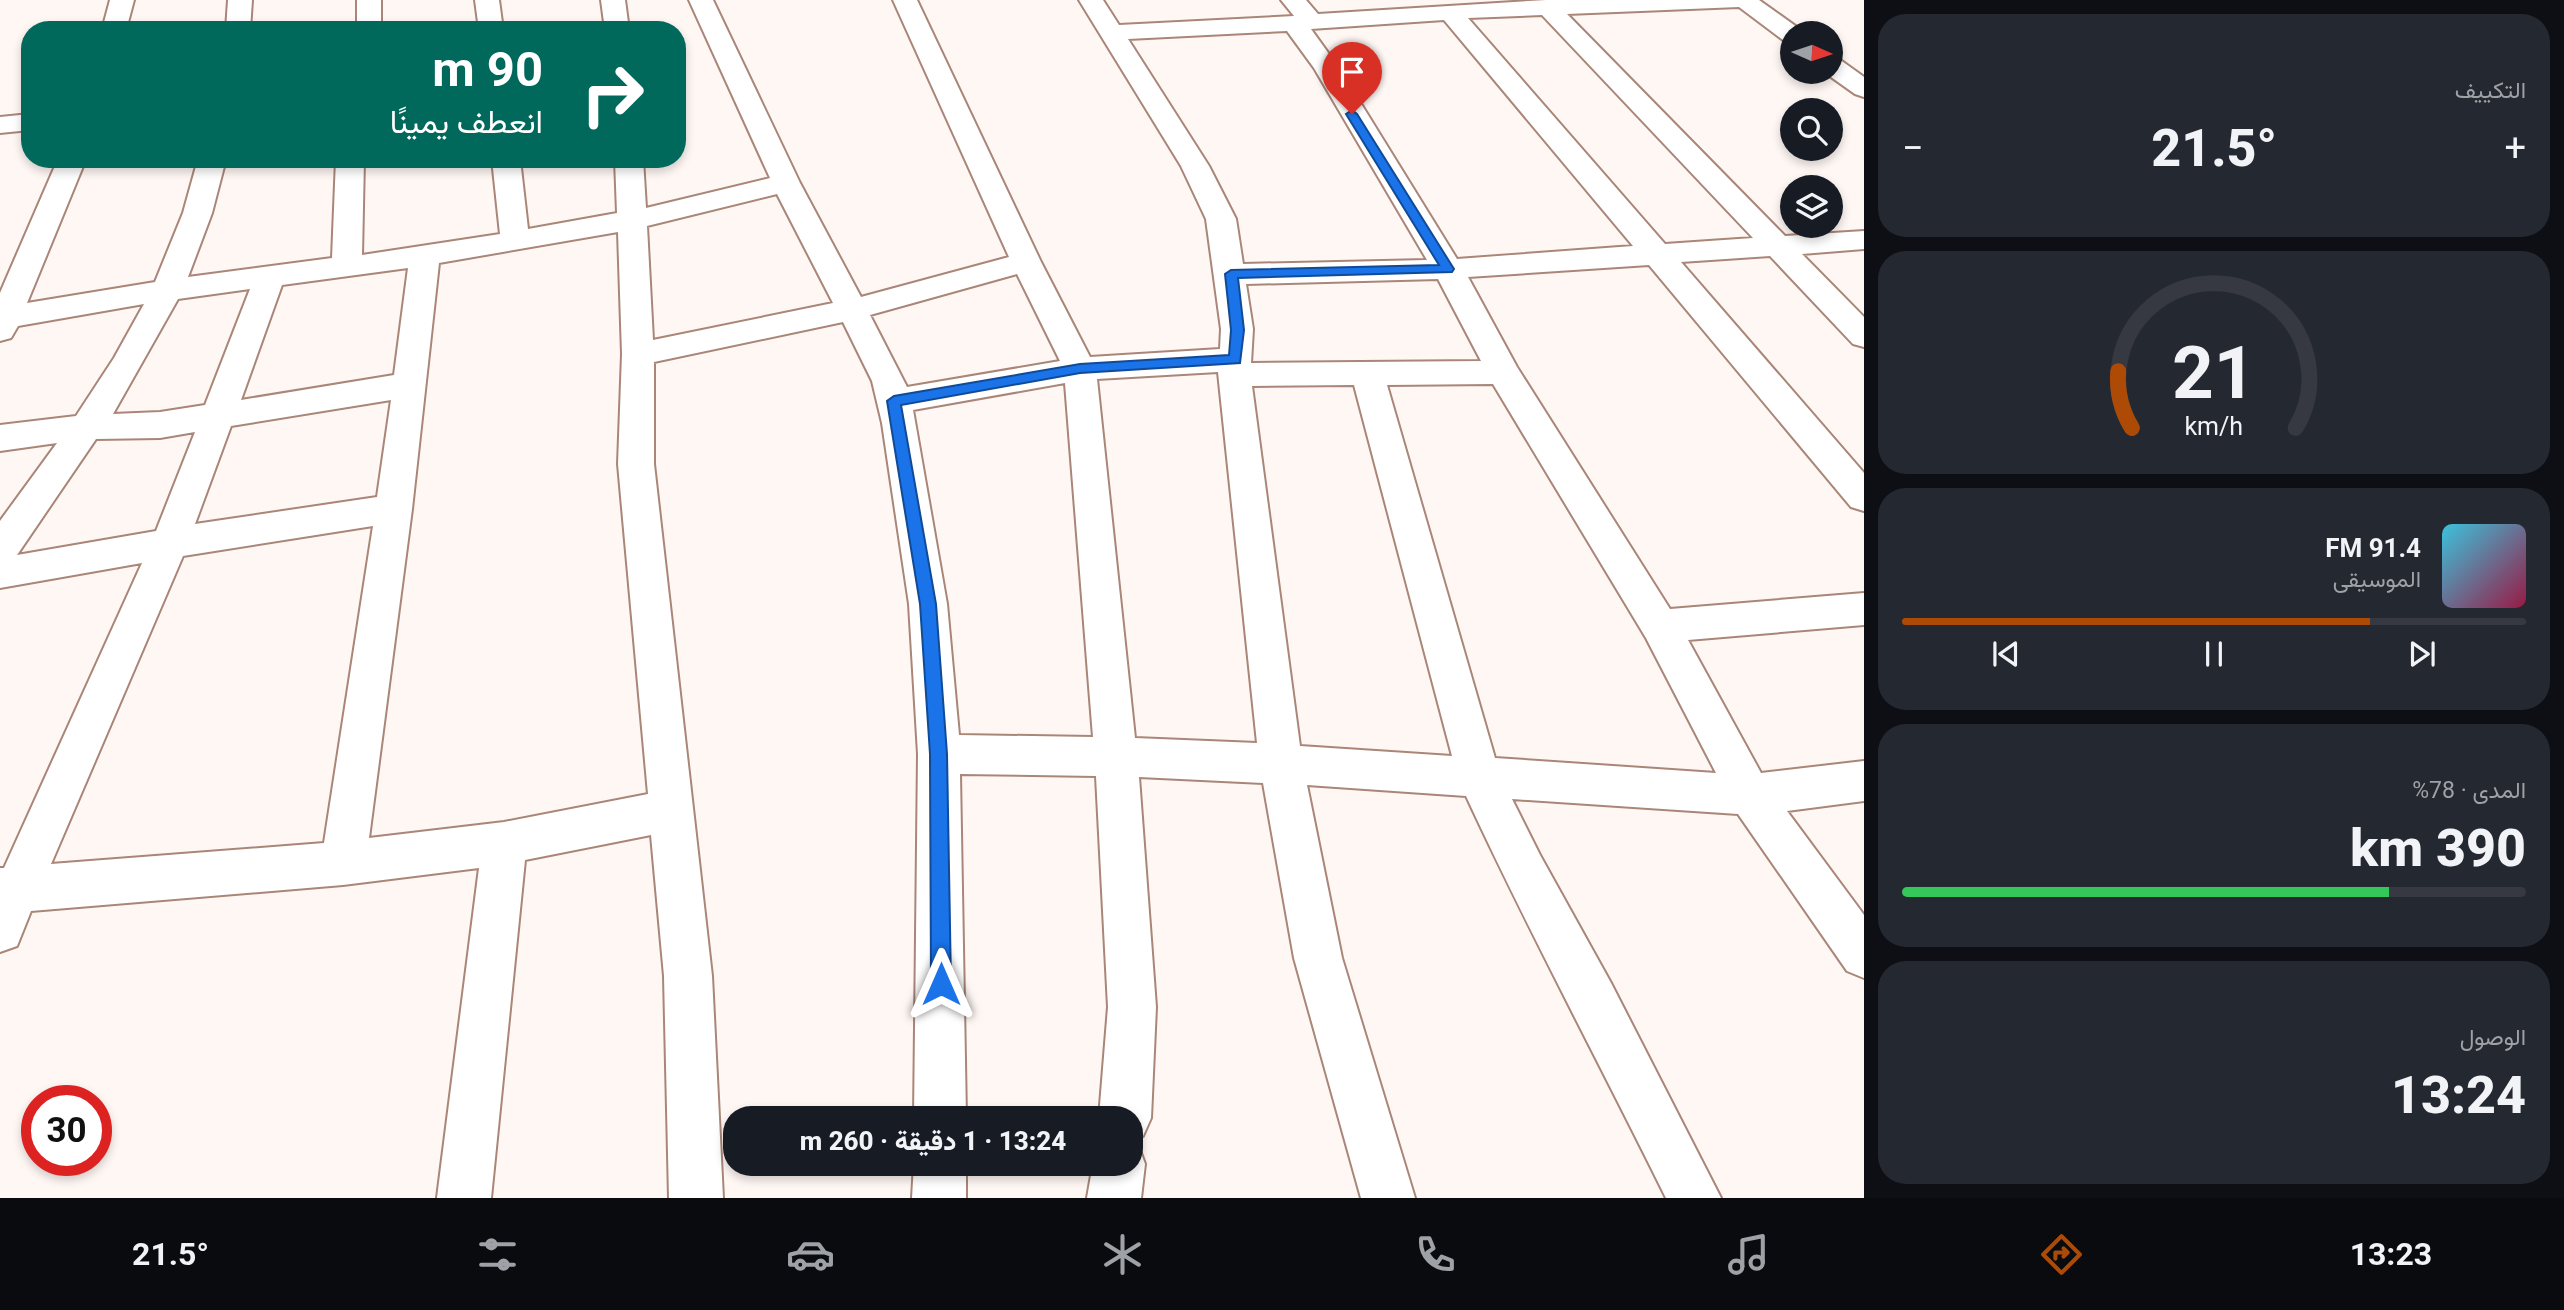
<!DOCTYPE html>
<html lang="ar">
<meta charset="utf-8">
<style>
:root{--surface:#171b24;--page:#242831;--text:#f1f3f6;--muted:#9ea1a6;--line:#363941;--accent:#ac4a06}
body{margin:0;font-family:Roboto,Vazirmatn,sans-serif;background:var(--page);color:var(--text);direction:rtl;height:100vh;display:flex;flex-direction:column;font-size:26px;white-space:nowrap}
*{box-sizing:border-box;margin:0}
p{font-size:23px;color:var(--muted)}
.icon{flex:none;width:38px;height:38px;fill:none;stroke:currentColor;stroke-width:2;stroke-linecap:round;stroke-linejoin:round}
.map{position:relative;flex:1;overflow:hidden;direction:ltr}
.side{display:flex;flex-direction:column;gap:14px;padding:14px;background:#0d0f14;width:700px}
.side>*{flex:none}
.banner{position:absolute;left:21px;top:21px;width:665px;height:147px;border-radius:28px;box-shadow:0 4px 10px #0003;direction:rtl;background:#00695c;color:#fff;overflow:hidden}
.needle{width:46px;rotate:93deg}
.fabs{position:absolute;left:1780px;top:21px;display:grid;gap:14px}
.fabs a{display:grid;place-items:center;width:63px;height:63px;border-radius:50%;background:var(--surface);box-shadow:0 4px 10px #0003;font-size:35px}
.speed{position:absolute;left:21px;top:1085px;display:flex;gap:14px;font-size:35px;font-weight:700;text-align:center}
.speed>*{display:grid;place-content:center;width:91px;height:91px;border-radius:50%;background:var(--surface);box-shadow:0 4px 10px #0003;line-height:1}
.speed .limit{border:10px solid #d22;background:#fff;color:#111}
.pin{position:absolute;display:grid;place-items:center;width:60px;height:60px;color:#fff;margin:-72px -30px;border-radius:50% 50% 50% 0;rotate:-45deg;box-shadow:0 0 7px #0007}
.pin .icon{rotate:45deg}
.me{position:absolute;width:77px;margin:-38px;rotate:0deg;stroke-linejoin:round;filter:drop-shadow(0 0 5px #0008)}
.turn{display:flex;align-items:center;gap:24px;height:147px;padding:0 28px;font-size:32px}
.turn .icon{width:91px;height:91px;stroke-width:2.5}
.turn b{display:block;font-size:49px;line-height:60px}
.big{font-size:52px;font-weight:800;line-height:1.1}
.side .card{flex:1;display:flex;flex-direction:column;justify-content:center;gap:10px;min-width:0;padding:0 24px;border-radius:28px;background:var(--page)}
.side .dial{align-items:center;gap:0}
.dial svg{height:182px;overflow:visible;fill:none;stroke:var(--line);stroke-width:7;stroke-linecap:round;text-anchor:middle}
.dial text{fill:var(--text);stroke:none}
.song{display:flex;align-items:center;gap:21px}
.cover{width:84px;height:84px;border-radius:10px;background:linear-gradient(135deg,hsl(190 70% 55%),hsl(340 70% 35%))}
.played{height:7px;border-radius:4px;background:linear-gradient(90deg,var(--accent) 75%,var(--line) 75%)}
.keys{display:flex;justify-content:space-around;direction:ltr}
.heat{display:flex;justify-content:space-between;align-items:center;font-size:38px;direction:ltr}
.charge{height:10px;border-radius:5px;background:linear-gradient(90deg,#34c759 78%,var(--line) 0)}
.trip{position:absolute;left:723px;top:1106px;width:420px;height:70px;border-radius:28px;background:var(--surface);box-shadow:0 4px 10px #0003;font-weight:800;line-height:70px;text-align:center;direction:rtl}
.dock{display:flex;height:112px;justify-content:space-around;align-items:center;background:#090b0e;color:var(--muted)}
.dock .icon{width:49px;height:49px}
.dock .active{color:var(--accent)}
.dock b{font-size:32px;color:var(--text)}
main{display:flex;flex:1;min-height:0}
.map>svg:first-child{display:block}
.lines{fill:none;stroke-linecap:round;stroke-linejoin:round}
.minor-casing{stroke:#a98678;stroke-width:4}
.minor{fill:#fff;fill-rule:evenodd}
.route{fill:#1a73e8;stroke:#114b97;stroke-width:2}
</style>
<main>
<section class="side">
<div class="card"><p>التكييف</p>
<div class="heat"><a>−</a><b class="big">21.5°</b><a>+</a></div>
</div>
<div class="card dial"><svg viewBox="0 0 100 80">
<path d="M14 69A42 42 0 1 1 86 69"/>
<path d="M14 69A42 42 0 0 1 8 44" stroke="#ac4a06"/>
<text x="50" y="56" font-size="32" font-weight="700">21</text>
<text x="50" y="72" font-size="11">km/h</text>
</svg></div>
<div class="card">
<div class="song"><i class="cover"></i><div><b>91.4 FM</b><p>الموسيقى</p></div></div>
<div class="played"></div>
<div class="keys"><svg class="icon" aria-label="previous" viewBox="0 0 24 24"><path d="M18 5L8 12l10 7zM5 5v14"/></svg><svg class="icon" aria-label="pause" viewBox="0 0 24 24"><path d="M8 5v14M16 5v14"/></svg><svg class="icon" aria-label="next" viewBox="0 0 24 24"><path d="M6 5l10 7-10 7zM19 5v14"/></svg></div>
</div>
<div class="card"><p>المدى · 78%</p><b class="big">390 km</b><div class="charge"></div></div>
<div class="card"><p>الوصول</p><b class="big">13:24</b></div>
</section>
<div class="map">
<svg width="1864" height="1198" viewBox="0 0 1864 1198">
<rect width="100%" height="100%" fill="#fff7f4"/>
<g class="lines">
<defs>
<g id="minor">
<path d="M110,0H134L126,30H102Z"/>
<path d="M228,0H252L250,30H226Z"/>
<rect x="357" y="0" width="24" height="30"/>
<path d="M475,0H499L503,30H479Z"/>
<path d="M601,0H625L629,30H605Z"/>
<path d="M689,0H713L800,183L861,297L1009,257L893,0H917L1041,262L1090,357L1220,349L1221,329L1206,219L1181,166L1079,0H1103L1119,25L1294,16L1281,0H1306L1318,14L1546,0H1759L1801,30L1803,33H1792V42L1783,40L1739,7L1567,14L1785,236L1864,231V249L1802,254L1864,317V347L1853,344L1770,256L1681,262L1864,473V511L1851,507L1649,265L1468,277L1517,367L1670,609L1864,593V625L1688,640L1761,773L1864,761V801L1787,811L1864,915V978L1847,971L1738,814L1512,799L1540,855L1611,983L1721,1198H1666C1600,1064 1529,932 1466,796L1307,785L1342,958L1415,1198H1361L1294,958L1263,783L1139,777L1156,1007L1151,1118L1143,1136L1130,1141V1118H1099L1108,1007L1096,776L960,774L966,1118H914L918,754L909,604L882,423L872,381L843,322L654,362V464L712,976L723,1198H669L664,976L651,835L525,860L491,1198H437L479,868L343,885L31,911L17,946L0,952V868H4L142,563L0,588V521L57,443L0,451V425L76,416L114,358L144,304L18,326L11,338L0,341V293L58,159H86L27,303L155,282L183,213L198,159H226L212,213L188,277L332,258L336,159H364L362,255L500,234L492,159H520L528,229L617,213L615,159H643L646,208L770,178ZM1542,15L1753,238L1665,244L1468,18ZM1444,20L1633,246L1457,259L1339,68L1311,29ZM1287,31L1314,68L1427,260L1243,264L1236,219L1209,166L1128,39ZM777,194L833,303L653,340L647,226ZM618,232L622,354L618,464L648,794L504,822L369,838L412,509L439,263ZM408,268L394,375L241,400L282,285ZM1017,274L1060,361L907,387L870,315ZM1438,279L1481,361L1251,363L1253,329L1246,284ZM250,289L205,405L160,412L113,414L178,299ZM1218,372L1257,743L1135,738L1097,379ZM1065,383L1093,737L959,735L947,604L913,410ZM1493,384L1646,638L1716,773L1495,758L1387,385ZM1354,385L1452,756L1300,746L1252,386ZM391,400L377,497L195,524L231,426ZM195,432L156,531L17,555L96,439L160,438ZM373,526L324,843L51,864L183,556Z"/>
<path d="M1830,57L1839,59L1864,77V97L1855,94L1824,72H1830Z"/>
<path d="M30,114V130L0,133V117Z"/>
<path d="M1130,1142L1138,1145L1145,1164L1141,1198H1087L1093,1164H1130Z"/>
<path d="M914,1164H966V1198H912Z"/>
</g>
</defs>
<use href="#minor" class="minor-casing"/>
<use href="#minor" class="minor"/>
</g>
<path class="route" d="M1352,110L1357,114L1454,269L1452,272L1238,278L1244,330L1240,363L1080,373L901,405L936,604L947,754L951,984L948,991L941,994L934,991L931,984L930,754L920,604L887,401L894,396L1080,364L1229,355L1231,330L1225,274L1231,270L1439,265L1346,114Z"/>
</svg>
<div class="fabs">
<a><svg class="needle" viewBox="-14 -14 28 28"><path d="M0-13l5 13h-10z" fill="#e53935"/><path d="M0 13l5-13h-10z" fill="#9ea1a6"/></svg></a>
<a><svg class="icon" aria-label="search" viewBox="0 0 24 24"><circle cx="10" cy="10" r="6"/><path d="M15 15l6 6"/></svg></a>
<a><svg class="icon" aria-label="layers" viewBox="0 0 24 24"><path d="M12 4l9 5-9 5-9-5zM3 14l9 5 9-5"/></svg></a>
</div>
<div class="speed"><div class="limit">30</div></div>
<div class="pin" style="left:1352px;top:114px;background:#d93025"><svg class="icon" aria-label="arrive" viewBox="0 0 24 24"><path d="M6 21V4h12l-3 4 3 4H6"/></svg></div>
<svg class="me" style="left:941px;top:984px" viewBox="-20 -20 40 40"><path d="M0-17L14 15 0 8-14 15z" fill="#1a73e8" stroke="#fff" stroke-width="4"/></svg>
<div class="trip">13:24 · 1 دقيقة · 260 m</div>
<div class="banner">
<div class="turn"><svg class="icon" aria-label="right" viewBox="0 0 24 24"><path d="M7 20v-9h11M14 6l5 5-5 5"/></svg><div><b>90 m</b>انعطف يمينًا</div></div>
</div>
</div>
</main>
<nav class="dock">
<b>13:23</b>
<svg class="icon active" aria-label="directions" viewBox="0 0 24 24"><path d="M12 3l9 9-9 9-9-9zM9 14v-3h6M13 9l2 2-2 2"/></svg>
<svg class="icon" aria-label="music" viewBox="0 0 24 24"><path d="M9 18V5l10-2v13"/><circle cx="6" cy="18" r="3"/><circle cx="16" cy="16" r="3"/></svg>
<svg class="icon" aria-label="phone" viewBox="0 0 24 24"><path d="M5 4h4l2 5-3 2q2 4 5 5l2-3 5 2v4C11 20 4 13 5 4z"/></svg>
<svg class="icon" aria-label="climate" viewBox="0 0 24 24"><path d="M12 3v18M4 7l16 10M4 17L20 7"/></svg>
<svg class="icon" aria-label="car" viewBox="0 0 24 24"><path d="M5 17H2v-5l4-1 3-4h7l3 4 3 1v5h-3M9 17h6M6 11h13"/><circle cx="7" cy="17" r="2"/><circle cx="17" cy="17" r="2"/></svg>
<svg class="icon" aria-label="filters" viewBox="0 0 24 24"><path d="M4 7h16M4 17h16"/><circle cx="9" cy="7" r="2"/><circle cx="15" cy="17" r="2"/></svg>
<b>21.5°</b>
</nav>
